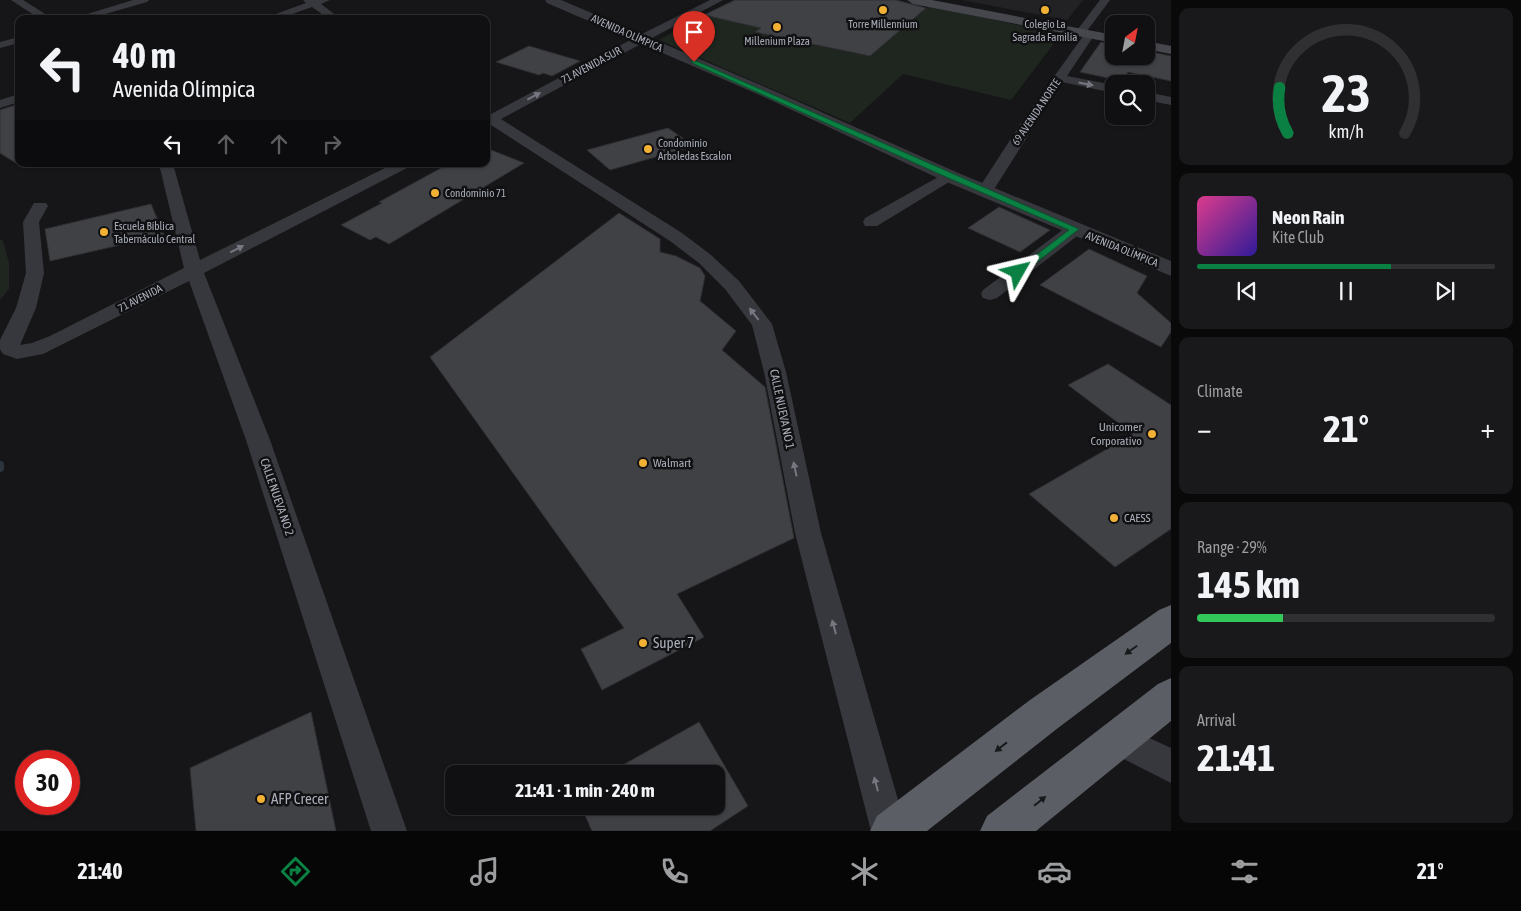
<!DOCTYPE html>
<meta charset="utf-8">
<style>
:root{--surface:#101012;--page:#19191b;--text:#f1f3f6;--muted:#9c9d9f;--line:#303032;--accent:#0b8043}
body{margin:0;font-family:"Asap Condensed",sans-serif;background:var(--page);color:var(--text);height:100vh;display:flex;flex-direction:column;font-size:19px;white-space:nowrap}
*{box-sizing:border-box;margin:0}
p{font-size:16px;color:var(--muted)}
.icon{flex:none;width:28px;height:28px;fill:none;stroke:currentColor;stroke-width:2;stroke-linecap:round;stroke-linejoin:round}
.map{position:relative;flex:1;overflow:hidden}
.sheet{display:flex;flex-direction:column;gap:8px;padding:8px;background:#09090a;width:350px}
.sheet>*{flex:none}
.guide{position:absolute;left:15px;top:15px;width:475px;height:152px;border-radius:10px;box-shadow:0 1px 4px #0004,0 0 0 1px var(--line);background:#101012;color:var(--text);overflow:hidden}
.needle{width:32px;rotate:32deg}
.buttons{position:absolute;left:1105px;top:15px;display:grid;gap:10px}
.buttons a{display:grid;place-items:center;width:50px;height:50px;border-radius:10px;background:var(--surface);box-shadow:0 1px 4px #0004,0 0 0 1px var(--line);font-size:25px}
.speed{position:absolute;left:15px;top:750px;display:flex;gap:10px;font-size:25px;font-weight:700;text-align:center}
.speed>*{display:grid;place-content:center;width:65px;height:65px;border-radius:50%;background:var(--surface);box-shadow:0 1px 4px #0004,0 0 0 1px var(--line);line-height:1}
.speed .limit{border:8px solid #d22;background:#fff;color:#111}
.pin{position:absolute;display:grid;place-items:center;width:42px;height:42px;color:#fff;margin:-51px -21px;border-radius:50% 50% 50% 0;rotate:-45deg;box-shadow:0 0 5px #0007}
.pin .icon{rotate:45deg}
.me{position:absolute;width:55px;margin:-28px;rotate:53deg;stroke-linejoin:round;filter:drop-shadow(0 0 4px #0008)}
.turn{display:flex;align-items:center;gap:18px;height:105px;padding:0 15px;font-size:22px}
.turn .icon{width:65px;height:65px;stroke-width:2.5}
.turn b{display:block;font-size:35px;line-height:42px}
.lanes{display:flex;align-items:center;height:48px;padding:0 15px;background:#0003;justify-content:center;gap:25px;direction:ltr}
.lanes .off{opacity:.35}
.big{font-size:38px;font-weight:700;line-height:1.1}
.sheet .tile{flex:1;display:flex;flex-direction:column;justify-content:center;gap:8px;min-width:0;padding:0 18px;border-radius:10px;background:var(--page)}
.sheet .dial{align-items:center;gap:0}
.dial svg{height:130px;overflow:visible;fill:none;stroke:var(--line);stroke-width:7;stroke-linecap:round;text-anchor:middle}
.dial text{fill:var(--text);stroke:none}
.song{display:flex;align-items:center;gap:15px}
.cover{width:60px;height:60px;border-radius:8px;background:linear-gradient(135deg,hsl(330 70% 55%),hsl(250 70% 35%))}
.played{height:5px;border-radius:2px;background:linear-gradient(90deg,var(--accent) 65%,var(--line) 65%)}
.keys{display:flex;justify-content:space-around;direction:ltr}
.heat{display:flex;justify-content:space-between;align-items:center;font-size:28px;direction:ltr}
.charge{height:8px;border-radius:4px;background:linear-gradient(90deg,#34c759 29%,var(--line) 0)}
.trip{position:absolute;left:445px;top:765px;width:280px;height:50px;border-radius:10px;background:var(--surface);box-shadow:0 1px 4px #0004,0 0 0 1px var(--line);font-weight:700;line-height:50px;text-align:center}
.tab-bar{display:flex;height:80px;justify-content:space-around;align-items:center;background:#060607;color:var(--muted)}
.tab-bar .icon{width:35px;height:35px}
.tab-bar .active{color:var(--accent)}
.tab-bar b{font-size:22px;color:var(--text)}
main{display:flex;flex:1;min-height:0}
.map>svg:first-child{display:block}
.built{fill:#222225}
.green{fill:#1e261f}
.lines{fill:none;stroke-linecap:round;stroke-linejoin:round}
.stream{stroke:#2c353c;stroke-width:8}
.building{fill:#404145;stroke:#303034}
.minor{fill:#37383d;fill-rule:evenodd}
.tertiary{fill:#37383d;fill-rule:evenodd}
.secondary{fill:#45474d;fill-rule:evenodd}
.trunk{fill:#5b5e65;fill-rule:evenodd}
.oneway{fill:#757881}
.oneway2{fill:#18191b}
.route{fill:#0b8043;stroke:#07532c}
.poi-dot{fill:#f2b134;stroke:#111113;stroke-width:2}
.labels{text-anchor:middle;stroke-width:5;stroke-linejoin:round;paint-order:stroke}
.far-poi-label{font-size:11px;fill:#a8adb8;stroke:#111113}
.far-street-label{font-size:11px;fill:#a8adb8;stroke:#111113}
.street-label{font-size:12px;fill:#a8adb8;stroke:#111113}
.poi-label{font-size:12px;fill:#a8adb8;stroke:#111113;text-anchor:start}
.near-poi-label{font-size:15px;fill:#a8adb8;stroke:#111113;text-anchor:start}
</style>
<main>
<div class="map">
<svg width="1171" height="831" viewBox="0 0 1171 831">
<rect width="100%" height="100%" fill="#161618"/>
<path class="built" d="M962,0H1083L1067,20Z"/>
<g class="green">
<path d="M929,6L1061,34L1011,100L903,74L850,123L659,40L704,15L761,28L756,32L870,56Z"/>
<path d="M0,239L3,241L9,263V289L0,300Z"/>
</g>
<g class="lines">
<path class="stream" d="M0,465V468"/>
</g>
<g class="building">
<path d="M735,0H896L926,8L870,56L755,32L761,28L704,15Z"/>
<path d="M1101,42L1114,45V56H1146V51L1171,56V81L1128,72L1122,81L1080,72Z"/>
<path d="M529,46L580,61L552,76L543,73L539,75L496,62Z"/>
<path d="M19,104V165L0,153V110Z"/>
<path d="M668,128L694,146L610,170L587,150Z"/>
<path d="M486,148L524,163L389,244L376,237L370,240L341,225L382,203L379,202L443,167L445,168L454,164H486Z"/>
<path d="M151,204L164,235L50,261L45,229Z"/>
<path d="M999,207L1050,230L1020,252L968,228Z"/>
<path d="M619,213L660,239V252L676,256L700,268L705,276L700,301L736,331L722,350L765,387L794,538L677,594L704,637L602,690L581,649L624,628L430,357Z"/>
<path d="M1089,249L1147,276L1137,293L1171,323V332L1161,347L1040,285Z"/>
<path d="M1108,364L1171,405V529L1115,567L1029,494L1133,434L1068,385Z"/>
<path d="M311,712L336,831H196L190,768Z"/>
<path d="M699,722L748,806L710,831H592L581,806H716V774H607Z"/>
</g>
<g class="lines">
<g class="minor">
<path d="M11,0H23L53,19H40Z"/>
<path d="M133,0H149L147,2L88,19H71Z"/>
<path d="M303,0H330L321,4L341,19H329L312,7L278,19H262L306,3Z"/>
<path d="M710,0H723L501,119L682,233L711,255L739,281L772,324L786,372L821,533L907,831H871L795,533L764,372L752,325L725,289L699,263L670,241L491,125L486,126V112L491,114L636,37Z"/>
<path d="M1100,0H1110L1087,31H1079L1078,29Z"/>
<path d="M1090,31L1095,34L1067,76L1114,85V93L1062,82L991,194H979L977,191L1023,120L1086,32Z"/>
<path d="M19,37V43L0,48V42Z"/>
<path d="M1146,92L1171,97V105L1146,100Z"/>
<path d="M19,94V102L0,108V100Z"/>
<path d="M159,164H173L200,260L393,164H411L409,167L204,273L270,440L407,831H371L246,440L189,281L43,354L17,359L3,354L0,349V340L16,308L26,273L23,222L34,203H46L48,206L39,222L44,273L36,308L20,345L32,343L50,336L184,268Z"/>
<path d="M949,171L954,173L957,176L954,179L877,226H865L863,222L865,218Z"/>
<path d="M1075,224L1081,225L1083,229L1081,233L997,298L990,300L983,298L981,294L983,290L1069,225Z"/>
<path d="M1117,723L1171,748V783L1106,750L1101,739L1106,728Z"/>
</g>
<path class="tertiary" d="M545,0H561L772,90L956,172L1171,261V276L942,180L762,96L547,3Z"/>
<g class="secondary">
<path d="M907,0H932L1114,35V43L913,4Z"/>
<path d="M1146,41L1171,46V54L1146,49Z"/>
</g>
<g class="trunk">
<path d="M1171,605V643L1058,728L927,831H870L877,816L1030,700L1159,610Z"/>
<path d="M1171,678V721L1036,831H980L987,816L1158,684Z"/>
</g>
</g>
<defs><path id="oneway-solid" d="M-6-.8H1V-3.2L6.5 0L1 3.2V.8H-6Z" transform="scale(1.25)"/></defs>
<g class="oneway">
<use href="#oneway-solid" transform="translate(1086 84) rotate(11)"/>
<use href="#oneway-solid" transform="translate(534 96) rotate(-28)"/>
<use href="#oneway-solid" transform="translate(237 249) rotate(-27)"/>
<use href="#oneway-solid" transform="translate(754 314) rotate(-128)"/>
<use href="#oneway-solid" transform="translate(795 469) rotate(-102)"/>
<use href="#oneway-solid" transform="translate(834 627) rotate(-105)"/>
<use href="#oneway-solid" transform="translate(876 784) rotate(-105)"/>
</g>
<g class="oneway2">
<use href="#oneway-solid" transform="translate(1131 650) rotate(145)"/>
<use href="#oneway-solid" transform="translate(1001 747) rotate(142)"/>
<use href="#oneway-solid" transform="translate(1040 801) rotate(-39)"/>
</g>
<path class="route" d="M692,61H696L1079,229L1022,274H1015V271L1069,230L946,177L692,63Z"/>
<g class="poi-dot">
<circle cx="883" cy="10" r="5"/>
<circle cx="1045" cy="10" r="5"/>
<circle cx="777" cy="27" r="5"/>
<circle cx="648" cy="149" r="5"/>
<circle cx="435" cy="193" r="5"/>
<circle cx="104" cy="232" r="5"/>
<circle cx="1152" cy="434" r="5"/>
<circle cx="643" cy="463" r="5"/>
<circle cx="1114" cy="518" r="5"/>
<circle cx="643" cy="643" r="5"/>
<circle cx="261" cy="799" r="5"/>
</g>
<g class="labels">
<g class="far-poi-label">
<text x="883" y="28">Torre Millennium</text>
<text x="1045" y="28">Colegio La<tspan x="1045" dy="13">Sagrada Familia</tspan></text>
<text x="777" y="45">Millenium Plaza</text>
<text x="658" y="147" text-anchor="start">Condominio<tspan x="658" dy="13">Arboledas Escalon</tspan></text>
<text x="445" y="197" text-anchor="start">Condominio 71</text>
<text x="114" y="230" text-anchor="start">Escuela Bíblica<tspan x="114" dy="13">Tabernáculo Central</tspan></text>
</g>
<g class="far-street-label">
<text transform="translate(627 33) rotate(24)" y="4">AVENIDA OLÍMPICA</text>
<text transform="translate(591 65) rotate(-28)" y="4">71 AVENIDA SUR</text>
<text transform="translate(1036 112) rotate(-56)" y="4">69 AVENIDA NORTE</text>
<text transform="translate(1122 249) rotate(22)" y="4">AVENIDA OLÍMPICA</text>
<text transform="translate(140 298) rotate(-27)" y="4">71 AVENIDA</text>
</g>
<g class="street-label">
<text transform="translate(782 409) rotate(78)" y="4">CALLE NUEVA NO 1</text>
<text transform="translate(277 497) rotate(71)" y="4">CALLE NUEVA NO 2</text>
</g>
<g class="poi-label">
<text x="1142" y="431" text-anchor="end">Unicomer<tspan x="1142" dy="14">Corporativo</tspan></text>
<text x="653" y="467">Walmart</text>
<text x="1124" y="522">CAESS</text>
</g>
<g class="near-poi-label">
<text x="653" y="648">Super 7</text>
<text x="271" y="804">AFP Crecer</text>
</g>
</g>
</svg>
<div class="buttons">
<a><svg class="needle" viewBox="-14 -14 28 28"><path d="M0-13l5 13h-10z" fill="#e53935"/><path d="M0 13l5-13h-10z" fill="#9c9d9f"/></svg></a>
<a><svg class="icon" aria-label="search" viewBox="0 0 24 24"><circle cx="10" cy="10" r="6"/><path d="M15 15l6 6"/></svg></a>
</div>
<div class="speed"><div class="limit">30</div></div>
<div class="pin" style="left:694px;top:62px;background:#d93025"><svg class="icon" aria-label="arrive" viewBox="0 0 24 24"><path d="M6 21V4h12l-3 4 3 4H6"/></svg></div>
<svg class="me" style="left:1018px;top:272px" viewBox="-20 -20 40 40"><path d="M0-17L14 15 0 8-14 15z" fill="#0b8043" stroke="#fff" stroke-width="4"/></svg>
<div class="trip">21:41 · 1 min · 240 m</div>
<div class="guide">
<div class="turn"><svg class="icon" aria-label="left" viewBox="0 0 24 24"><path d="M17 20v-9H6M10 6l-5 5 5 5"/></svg><div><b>40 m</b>Avenida Olímpica</div></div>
<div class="lanes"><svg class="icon" aria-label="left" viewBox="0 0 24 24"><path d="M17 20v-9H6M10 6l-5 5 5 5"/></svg><svg class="icon off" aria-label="ahead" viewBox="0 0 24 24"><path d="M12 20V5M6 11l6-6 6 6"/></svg><svg class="icon off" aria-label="ahead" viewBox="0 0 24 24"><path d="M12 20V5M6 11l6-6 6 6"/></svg><svg class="icon off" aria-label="right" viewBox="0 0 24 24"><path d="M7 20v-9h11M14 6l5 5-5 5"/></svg></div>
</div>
</div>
<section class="sheet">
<div class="tile dial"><svg viewBox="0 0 100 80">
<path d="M14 69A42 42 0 1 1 86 69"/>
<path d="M14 69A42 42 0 0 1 9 41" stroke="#0b8043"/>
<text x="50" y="56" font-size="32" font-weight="700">23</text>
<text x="50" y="72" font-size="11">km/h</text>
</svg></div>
<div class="tile">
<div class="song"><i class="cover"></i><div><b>Neon Rain</b><p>Kite Club</p></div></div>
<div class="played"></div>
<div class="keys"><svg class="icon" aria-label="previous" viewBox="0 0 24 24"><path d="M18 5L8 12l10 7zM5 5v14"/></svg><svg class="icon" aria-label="pause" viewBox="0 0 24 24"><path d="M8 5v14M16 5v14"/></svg><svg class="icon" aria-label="next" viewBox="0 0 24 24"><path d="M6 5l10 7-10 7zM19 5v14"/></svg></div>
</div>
<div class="tile"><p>Climate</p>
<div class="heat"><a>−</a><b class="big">21°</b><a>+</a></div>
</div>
<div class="tile"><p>Range · 29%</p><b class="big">145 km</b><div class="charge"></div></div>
<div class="tile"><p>Arrival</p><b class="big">21:41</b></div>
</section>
</main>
<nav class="tab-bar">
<b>21:40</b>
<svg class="icon active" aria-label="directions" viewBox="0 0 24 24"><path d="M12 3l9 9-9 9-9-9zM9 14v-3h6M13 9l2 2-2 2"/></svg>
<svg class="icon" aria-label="music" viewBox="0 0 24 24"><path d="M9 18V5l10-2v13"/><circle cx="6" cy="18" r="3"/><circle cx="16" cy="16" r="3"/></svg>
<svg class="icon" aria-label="phone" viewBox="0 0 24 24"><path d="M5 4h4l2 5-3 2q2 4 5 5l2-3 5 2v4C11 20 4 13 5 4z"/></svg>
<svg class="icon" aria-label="climate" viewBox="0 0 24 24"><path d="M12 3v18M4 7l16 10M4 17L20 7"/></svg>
<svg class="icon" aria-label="car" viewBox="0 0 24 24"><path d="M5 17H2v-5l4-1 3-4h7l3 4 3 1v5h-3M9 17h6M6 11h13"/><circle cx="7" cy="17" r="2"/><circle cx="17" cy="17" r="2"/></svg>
<svg class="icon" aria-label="filters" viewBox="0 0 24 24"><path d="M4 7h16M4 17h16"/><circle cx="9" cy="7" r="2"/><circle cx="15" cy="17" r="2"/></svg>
<b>21°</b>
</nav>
